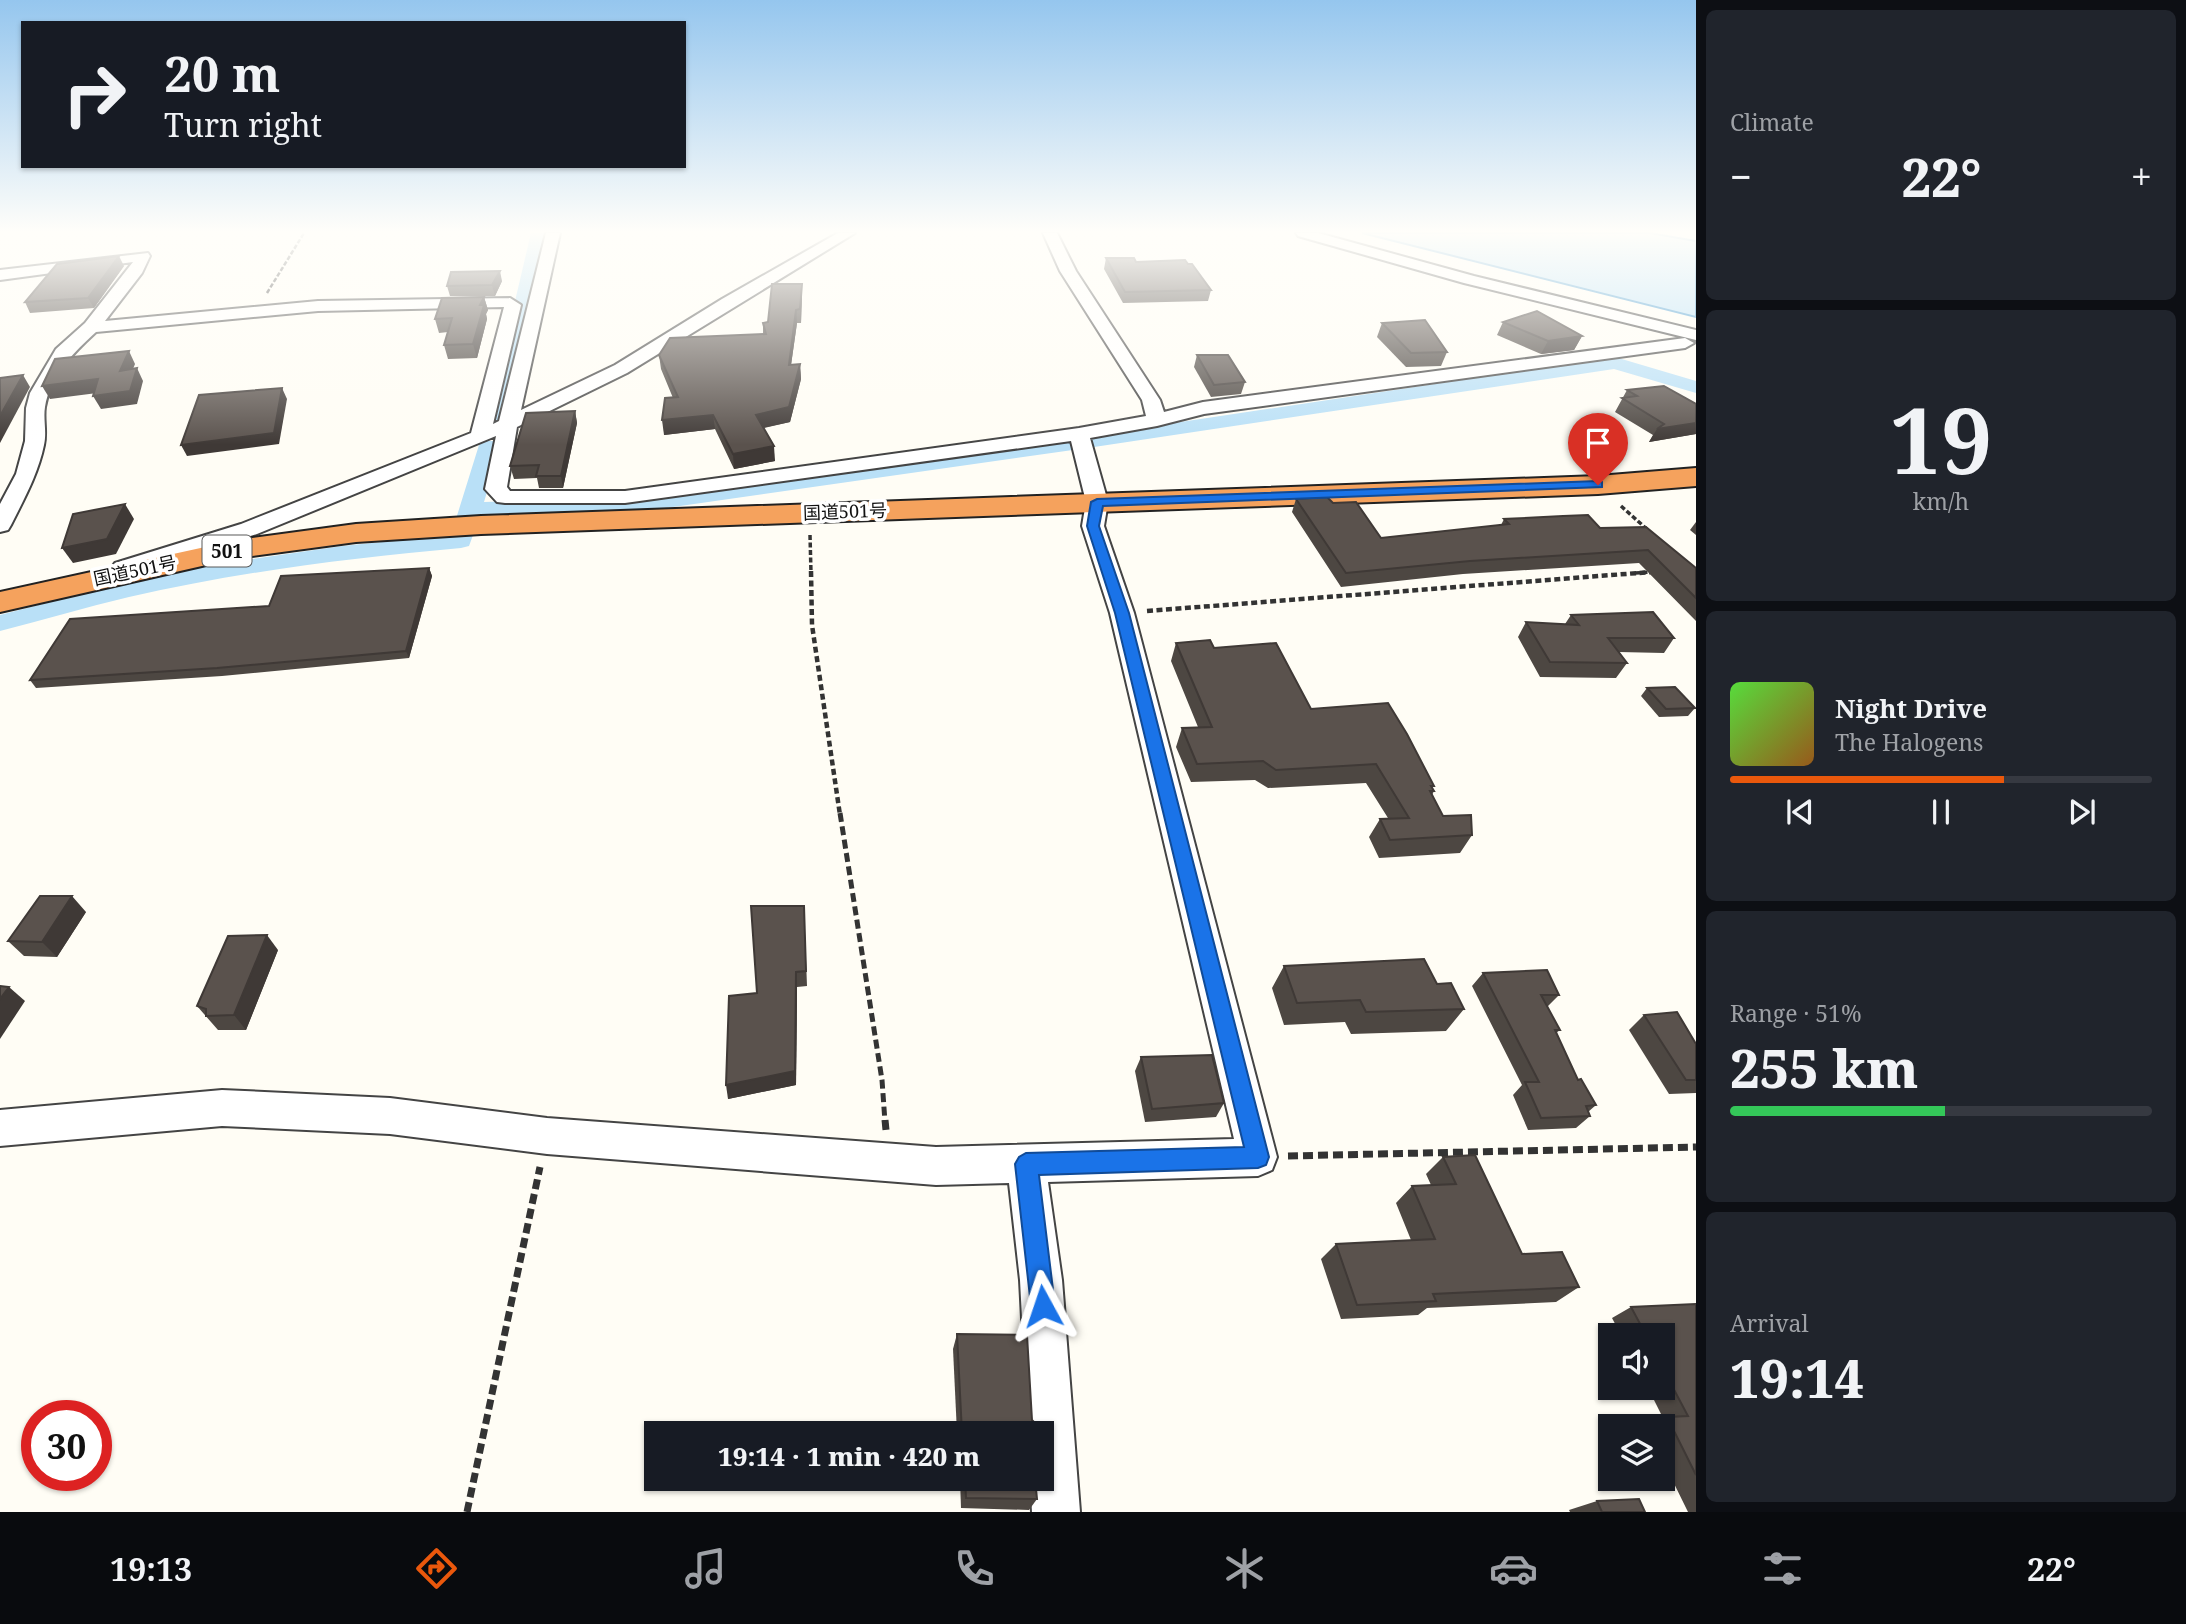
<!DOCTYPE html>
<meta charset="utf-8">
<style>
:root{--surface:#171b24;--page:#20242c;--text:#f1f3f6;--muted:#9ea1a6;--line:#363941;--accent:#ea580c}
body{margin:0;font-family:"Noto Serif","Noto Sans JP",serif;background:var(--page);color:var(--text);height:100vh;display:flex;flex-direction:column;font-size:26px;white-space:nowrap}
*{box-sizing:border-box;margin:0}
p{font-size:23px;color:var(--muted)}
.icon{flex:none;width:38px;height:38px;fill:none;stroke:currentColor;stroke-width:2;stroke-linecap:round;stroke-linejoin:round}
.map{position:relative;flex:1;overflow:hidden}
.drawer{display:flex;flex-direction:column;gap:10px;padding:10px;background:#0d0f14;width:490px}
.drawer>*{flex:none}
.top-card{position:absolute;left:21px;top:21px;width:665px;height:147px;border-radius:0px;box-shadow:0 2px 5px #0004;background:#171b24;color:var(--text);overflow:hidden}
.buttons{position:absolute;left:1598px;top:1323px;display:grid;gap:14px}
.buttons a{display:grid;place-items:center;width:77px;height:77px;border-radius:0px;background:var(--surface);box-shadow:0 2px 5px #0004;font-size:35px}
.speed{position:absolute;left:21px;top:1400px;display:flex;gap:14px;font-size:35px;font-weight:700;text-align:center}
.speed>*{display:grid;place-content:center;width:91px;height:91px;border-radius:50%;background:var(--surface);box-shadow:0 2px 5px #0004;line-height:1}
.speed .limit{border:10px solid #d22;background:#fff;color:#111}
.pin{position:absolute;display:grid;place-items:center;width:60px;height:60px;color:#fff;margin:-72px -30px;border-radius:50% 50% 50% 0;rotate:-45deg;box-shadow:0 0 7px #0007}
.pin .icon{rotate:45deg}
.me{position:absolute;width:77px;margin:-38px;rotate:355deg;stroke-linejoin:round;filter:drop-shadow(0 0 5px #0008)}
.turn{display:flex;align-items:center;gap:24px;height:147px;padding:0 28px;font-size:32px}
.turn .icon{width:91px;height:91px;stroke-width:2.5}
.turn b{display:block;font-size:49px;line-height:60px}
.big{font-size:52px;font-weight:800;line-height:1.1}
.drawer .card{flex:1;display:flex;flex-direction:column;justify-content:center;gap:10px;min-width:0;padding:0 24px;border-radius:10px;background:var(--page)}
.drawer .dial{align-items:center;gap:0}
.dial b{font-size:91px;line-height:1}
.song{display:flex;align-items:center;gap:21px}
.cover{width:84px;height:84px;border-radius:10px;background:linear-gradient(135deg,hsl(110 70% 55%),hsl(30 70% 35%))}
.played{height:7px;border-radius:4px;background:linear-gradient(90deg,var(--accent) 65%,var(--line) 65%)}
.keys{display:flex;justify-content:space-around;direction:ltr}
.heat{display:flex;justify-content:space-between;align-items:center;font-size:38px;direction:ltr}
.charge{height:10px;border-radius:5px;background:linear-gradient(90deg,#34c759 51%,var(--line) 0)}
.trip{position:absolute;left:644px;top:1421px;width:410px;height:70px;border-radius:0px;background:var(--surface);box-shadow:0 2px 5px #0004;font-weight:800;line-height:70px;text-align:center}
.menu{display:flex;height:112px;justify-content:space-around;align-items:center;background:#090b0e;color:var(--muted)}
.menu .icon{width:49px;height:49px}
.menu .current{color:var(--accent)}
.menu b{font-size:32px;color:var(--text)}
main{display:flex;flex:1;min-height:0}
.map>svg:first-child{display:block}
.water{fill:#b9e0f7;stroke:#3f96cf;stroke-width:2}
.lines{fill:none;stroke-linecap:round;stroke-linejoin:round}
.canal{fill:#b9e0f7;fill-rule:evenodd}
.minor-casing{stroke:#444;stroke-width:4}
.highway-casing{stroke:#222;stroke-width:4}
.path-far4{stroke:#333;stroke-width:2.5;stroke-dasharray:4.5 2;stroke-linecap:butt}
.path-far3{stroke:#333;stroke-width:3.5;stroke-dasharray:5 2.5;stroke-linecap:butt}
.path-far2{stroke:#333;stroke-width:4.5;stroke-dasharray:6 3.5;stroke-linecap:butt}
.path-far1{stroke:#333;stroke-width:5;stroke-dasharray:9 4.5;stroke-linecap:butt}
.path{stroke:#333;stroke-width:7;stroke-dasharray:10 5;stroke-linecap:butt}
.minor{fill:#fff;fill-rule:evenodd}
.highway{fill:#f5a25d;fill-rule:evenodd}
.wall{fill:#4d4742}
.shaded-wall{fill:#3f3936}
.building{fill:#5a524d;stroke:#3f3936;stroke-width:2}
.route{fill:#1a73e8;stroke:#114b97;stroke-width:2}
.labels{text-anchor:middle;stroke-width:7;stroke-linejoin:round;paint-order:stroke}
.far-street-label{font-size:18px;fill:#111;stroke:#fff}
.shield{fill:#fff;stroke:#585858;stroke-width:2}
.shield-label{font-size:19px;font-weight:bold;fill:#111}
</style>
<main>
<div class="map">
<svg width="1696" height="1512" viewBox="0 0 1696 1512">
<rect width="100%" height="100%" fill="#fffdf5"/>
<path class="water" d="M1362,233H1650L1696,241V317Z"/>
<g class="lines">
<g class="canal">
<path d="M531,233H547L508,416L505,420H491L488,416Z"/>
<path d="M1615,357L1696,381V393L1614,369L1094,447L645,511L480,516L469,546L461,548C349,558 238,572 129,597C86,607 43,620 0,631V615L127,582L224,563L342,546L451,535L479,445L483,441H497L501,445L484,502L645,497L1094,435Z"/>
</g>
<defs>
<g id="minor">
<path d="M546,233H560L521,410L615,365L722,299L838,233H855L627,373L517,427L507,487L510,491H625L1079,428L1146,416L1142,400L1060,271L1043,233H1057L1076,271L1160,400L1164,412L1203,402L1685,338L1694,343L1685,348L1204,414L1157,426L1090,438L1108,502L1104,526L1134,613L1277,1157L1272,1170L1258,1176L1048,1182L1062,1280L1080,1512H1032L1030,1479H1041V1433H1028L1020,1280L1009,1183L936,1185L547,1154L390,1134L222,1126L0,1146V1110L222,1090L390,1098L547,1118L936,1147L1234,1139L1110,613L1082,526L1086,502L1071,441L625,503H505L497,502L485,489L496,436L257,534L131,573H115L111,568L115,563L241,524L471,433L504,307L318,311L96,332C74,352 50,376 45,407C43,419 47,432 44,445C38,474 24,499 11,525L8,530L0,532V504L16,474L25,441L26,408L30,393L56,349L85,323L133,262L0,280V270L148,253L150,256L142,273L105,321L318,301L510,298L521,305L493,424L499,421Z"/>
<path d="M1296,233H1318L1474,276L1696,330V340L1464,283L1298,236Z"/>
</g>
<path id="highway" d="M1696,468V486L1598,494L481,534L356,542L237,558L0,612V592L237,540L356,524L481,516L1598,476Z"/>
</defs>
<use href="#minor" class="minor-casing"/>
<use href="#highway" class="highway-casing"/>
<path class="path-far4" d="M267,293L304,233"/>
<g class="path-far3">
<path d="M1621,506L1649,531"/>
<path d="M810,535L811,573"/>
<path d="M1635,573L1651,572"/>
</g>
<g class="path-far2">
<path d="M811,571L812,625L840,815"/>
<path d="M1147,611L1651,572"/>
</g>
<path class="path-far1" d="M840,813L882,1080L885,1122"/>
<g class="path">
<path d="M885,1120L886,1130"/>
<path d="M1288,1156L1696,1147"/>
<path d="M467,1512L540,1167"/>
</g>
<use href="#minor" class="minor"/>
<use href="#highway" class="highway"/>
</g>
<g class="wall">
<path d="M1106,258L1136,262L1188,264L1211,290L1208,301L1123,303L1104,269Z"/>
<path d="M124,266L94,308L30,313L25,302Z"/>
<path d="M502,281L495,296H450L447,286Z"/>
<path d="M802,284L801,323H797L791,365L800,364L801,379L790,422L764,428L775,461L734,469L715,429L664,435L673,398L661,369L659,355L763,334V323L768,322Z"/>
<path d="M484,297L488,310L486,314L487,319L477,358L448,359L444,345L448,332L439,333L435,319Z"/>
<path d="M1503,322L1582,336L1574,350L1541,354L1497,335Z"/>
<path d="M1382,323L1447,352L1441,366L1406,367L1377,337Z"/>
<path d="M1197,355L1245,382L1241,394L1211,397L1194,367Z"/>
<path d="M1627,390L1696,404V434L1649,442L1653,435L1615,412Z"/>
<path d="M575,411L577,423L563,488H539L537,478L514,479L510,466Z"/>
<path d="M1296,499L1333,503L1381,538L1501,525L1504,519L1600,528L1696,568V621L1639,563L1463,574L1341,587L1292,512Z"/>
<path d="M1696,522V535L1690,530Z"/>
<path d="M429,568L432,576L409,658L222,676L36,688L30,680L269,606Z"/>
<path d="M1571,615L1674,638L1664,653L1619,652L1627,663L1616,678L1540,677L1518,637L1526,622L1565,624Z"/>
<path d="M1176,643L1214,648L1434,786L1432,788L1434,791L1432,795L1443,816L1472,835L1460,853L1379,858L1369,837L1380,819L1388,818L1366,783L1268,788L1255,780L1191,782L1176,747L1182,728L1198,727L1171,661Z"/>
<path d="M1647,688L1695,708L1688,716L1659,717L1641,696Z"/>
<path d="M804,906L807,986L797,987L796,1085L728,1099L757,993Z"/>
<path d="M86,912L57,957L24,956L8,941Z"/>
<path d="M278,950L246,1030H218L197,1006Z"/>
<path d="M1284,966L1437,984L1464,1009L1446,1031L1351,1034L1345,1022L1284,1025L1272,988Z"/>
<path d="M1483,973L1559,995L1547,1007L1560,1030L1556,1033L1578,1080L1596,1105L1588,1112L1590,1116L1576,1128L1528,1130L1513,1095L1522,1085L1472,986Z"/>
<path d="M1644,1015L1696,1044V1093L1669,1094L1629,1030Z"/>
<path d="M1141,1057L1224,1103L1216,1117L1145,1122L1135,1071Z"/>
<path d="M1443,1157L1522,1254L1579,1287L1556,1302L1427,1308L1418,1315L1341,1319L1321,1259L1336,1244L1411,1240L1396,1203L1412,1186L1431,1185L1426,1174Z"/>
<path d="M1696,1304V1512H1688L1662,1459V1426H1647L1646,1425L1663,1418L1648,1388H1662V1335H1621L1612,1318L1631,1307Z"/>
<path d="M957,1334L1032,1420L1036,1433H957L953,1349Z"/>
<path d="M960,1479H1035L1037,1499L1029,1510L961,1508Z"/>
<path d="M1597,1501L1645,1512H1570L1569,1510Z"/>
</g>
<g class="shaded-wall">
<path d="M119,256L124,266L94,308L88,298Z"/>
<path d="M500,271L502,281L495,296L492,285Z"/>
<path d="M802,284V298L801,323L800,309Z"/>
<path d="M484,297L488,310L486,314L487,319L477,358L473,344L480,305Z"/>
<path d="M796,310L797,323L789,379V365Z"/>
<path d="M1582,336L1574,350L1541,354L1548,341Z"/>
<path d="M129,351L135,364L127,384L120,371Z"/>
<path d="M800,364L801,379L790,422L757,429L756,415Z"/>
<path d="M137,368L143,381L137,404L101,409L93,396Z"/>
<path d="M23,375L30,387L0,443V416Z"/>
<path d="M98,379L105,392L50,399L42,386Z"/>
<path d="M282,388L287,399L279,444L187,456L181,445Z"/>
<path d="M575,411L577,423L563,488L561,476Z"/>
<path d="M713,415L715,429L664,435L662,420Z"/>
<path d="M1696,423V434L1649,442L1657,429Z"/>
<path d="M774,446L775,461L734,469L733,454Z"/>
<path d="M125,504L134,519L116,554L73,563L62,548Z"/>
<path d="M429,568L432,576L409,658L406,651Z"/>
<path d="M72,896L86,912L57,957L42,942Z"/>
<path d="M267,935L278,950L246,1030L234,1015Z"/>
<path d="M796,972L797,987L796,1085L728,1099L726,1085Z"/>
<path d="M9,987L25,1001L0,1039V999Z"/>
</g>
<g class="building">
<path d="M119,256L88,298L25,302L57,264Z"/>
<path d="M1106,258H1134L1136,262L1185,260L1188,264H1192L1211,290L1125,292Z"/>
<path d="M500,271L492,285L447,286L451,272Z"/>
<path d="M772,284H802L800,309L796,310L789,365L800,364L789,407L756,415L774,446L733,454L713,415L662,420L665,398L678,397L659,355L670,338L766,334L763,323L768,322Z"/>
<path d="M484,297L480,305H484L473,344L444,345L452,318L435,319L442,298Z"/>
<path d="M1537,311L1582,336L1548,341L1503,322Z"/>
<path d="M1425,320L1447,352L1411,353L1382,323Z"/>
<path d="M129,351L120,371L137,368L130,391L93,396L98,379L42,386L55,359Z"/>
<path d="M1197,355H1228L1245,382L1214,385Z"/>
<path d="M23,375L0,416V378Z"/>
<path d="M1664,386L1696,404V423L1657,429L1664,424L1622,398L1637,396L1627,390Z"/>
<path d="M282,388L274,433L181,445L199,395Z"/>
<path d="M575,411L561,476H536L539,465L510,466L526,413Z"/>
<path d="M1327,497L1333,503L1356,502L1381,538L1509,524L1504,519L1563,516L1588,515L1600,528L1646,527L1696,568V598L1648,550L1470,561L1346,573L1296,499Z"/>
<path d="M125,504L107,539L62,548L73,514Z"/>
<path d="M429,568L406,651L217,668L30,680L70,619L269,606L281,576Z"/>
<path d="M1653,612L1674,638H1608L1627,663L1550,662L1526,622L1579,625L1571,615Z"/>
<path d="M1210,640L1214,648L1276,643L1311,709L1388,703L1407,734L1434,786H1431L1434,791H1430L1443,816L1471,815L1472,835L1390,840L1380,819L1409,818L1376,764L1276,770L1263,761L1197,764L1182,728L1212,727L1176,643Z"/>
<path d="M1675,687L1695,708L1666,709L1647,688Z"/>
<path d="M40,896H72L42,942L8,941Z"/>
<path d="M751,906H804L806,971L796,972L795,1071L726,1085L729,996L757,993Z"/>
<path d="M267,935L234,1015L206,1016V1009L197,1006L228,936Z"/>
<path d="M1424,959L1437,984L1451,983L1464,1009L1366,1012L1360,1000L1297,1003L1284,966Z"/>
<path d="M1547,970L1559,995H1541L1560,1030H1555L1578,1080L1581,1079L1596,1105L1586,1106L1590,1116L1541,1118L1525,1082H1539L1483,973Z"/>
<path d="M0,986L9,987L0,999Z"/>
<path d="M1677,1012L1696,1044V1080H1686L1644,1015Z"/>
<path d="M1212,1055L1224,1103L1152,1109L1141,1057Z"/>
<path d="M1475,1155L1522,1254L1562,1252L1579,1287L1433,1294L1436,1301L1357,1305L1336,1244L1435,1239L1412,1186L1456,1184L1443,1157Z"/>
<path d="M1696,1304V1475L1667,1417L1688,1416L1662,1367V1335H1646L1631,1307Z"/>
<path d="M957,1334L1027,1335L1032,1420L1035,1423L1036,1433H962Z"/>
<path d="M965,1479H1035L1037,1499L966,1498Z"/>
<path d="M1639,1499L1645,1512H1602L1597,1501Z"/>
</g>
<linearGradient id="sky" x2="0" y2="1"><stop stop-color="#95c6ee"/><stop offset="0.52" stop-color="#fffefa"/><stop offset="1" stop-color="#fffefa" stop-opacity="0"/></linearGradient>
<rect width="1696" height="445" fill="url(#sky)"/>
<path class="route" d="M1598,481L1602,482V487L1103,506L1099,526L1129,613L1269,1157L1266,1165L1258,1168L1039,1175L1055,1306L1052,1314L1043,1318L1034,1314L1031,1306L1015,1164L1019,1157L1026,1153L1244,1147L1115,613L1087,526L1091,502L1097,499Z"/>
<g class="labels">
<g class="far-street-label">
<text transform="translate(845 512) rotate(-2)" y="6">国道501号</text>
<text transform="translate(135 571) rotate(-12)" y="6">国道501号</text>
</g>
<rect class="shield" x="202.5" y="535.5" width="49" height="31" rx="5"/>
<g class="shield-label">
<text x="227" y="558">501</text>
</g>
</g>
</svg>
<div class="buttons">
<a><svg class="icon" aria-label="sound" viewBox="0 0 24 24"><path d="M4 9h4l5-4v14l-5-4H4zM17 9q2 3 0 6"/></svg></a>
<a><svg class="icon" aria-label="layers" viewBox="0 0 24 24"><path d="M12 4l9 5-9 5-9-5zM3 14l9 5 9-5"/></svg></a>
</div>
<div class="speed"><div class="limit">30</div></div>
<div class="pin" style="left:1598px;top:485px;background:#d93025"><svg class="icon" aria-label="arrive" viewBox="0 0 24 24"><path d="M6 21V4h12l-3 4 3 4H6"/></svg></div>
<svg class="me" style="left:1043px;top:1306px" viewBox="-20 -20 40 40"><path d="M0-17L14 15 0 8-14 15z" fill="#1a73e8" stroke="#fff" stroke-width="4"/></svg>
<div class="trip">19:14 · 1 min · 420 m</div>
<div class="top-card">
<div class="turn"><svg class="icon" aria-label="right" viewBox="0 0 24 24"><path d="M7 20v-9h11M14 6l5 5-5 5"/></svg><div><b>20 m</b>Turn right</div></div>
</div>
</div>
<section class="drawer">
<div class="card"><p>Climate</p>
<div class="heat"><a>−</a><b class="big">22°</b><a>+</a></div>
</div>
<div class="card dial"><b>19</b><p>km/h</p></div>
<div class="card">
<div class="song"><i class="cover"></i><div><b>Night Drive</b><p>The Halogens</p></div></div>
<div class="played"></div>
<div class="keys"><svg class="icon" aria-label="previous" viewBox="0 0 24 24"><path d="M18 5L8 12l10 7zM5 5v14"/></svg><svg class="icon" aria-label="pause" viewBox="0 0 24 24"><path d="M8 5v14M16 5v14"/></svg><svg class="icon" aria-label="next" viewBox="0 0 24 24"><path d="M6 5l10 7-10 7zM19 5v14"/></svg></div>
</div>
<div class="card"><p>Range · 51%</p><b class="big">255 km</b><div class="charge"></div></div>
<div class="card"><p>Arrival</p><b class="big">19:14</b></div>
</section>
</main>
<nav class="menu">
<b>19:13</b>
<svg class="icon current" aria-label="directions" viewBox="0 0 24 24"><path d="M12 3l9 9-9 9-9-9zM9 14v-3h6M13 9l2 2-2 2"/></svg>
<svg class="icon" aria-label="music" viewBox="0 0 24 24"><path d="M9 18V5l10-2v13"/><circle cx="6" cy="18" r="3"/><circle cx="16" cy="16" r="3"/></svg>
<svg class="icon" aria-label="phone" viewBox="0 0 24 24"><path d="M5 4h4l2 5-3 2q2 4 5 5l2-3 5 2v4C11 20 4 13 5 4z"/></svg>
<svg class="icon" aria-label="climate" viewBox="0 0 24 24"><path d="M12 3v18M4 7l16 10M4 17L20 7"/></svg>
<svg class="icon" aria-label="car" viewBox="0 0 24 24"><path d="M5 17H2v-5l4-1 3-4h7l3 4 3 1v5h-3M9 17h6M6 11h13"/><circle cx="7" cy="17" r="2"/><circle cx="17" cy="17" r="2"/></svg>
<svg class="icon" aria-label="filters" viewBox="0 0 24 24"><path d="M4 7h16M4 17h16"/><circle cx="9" cy="7" r="2"/><circle cx="15" cy="17" r="2"/></svg>
<b>22°</b>
</nav>
